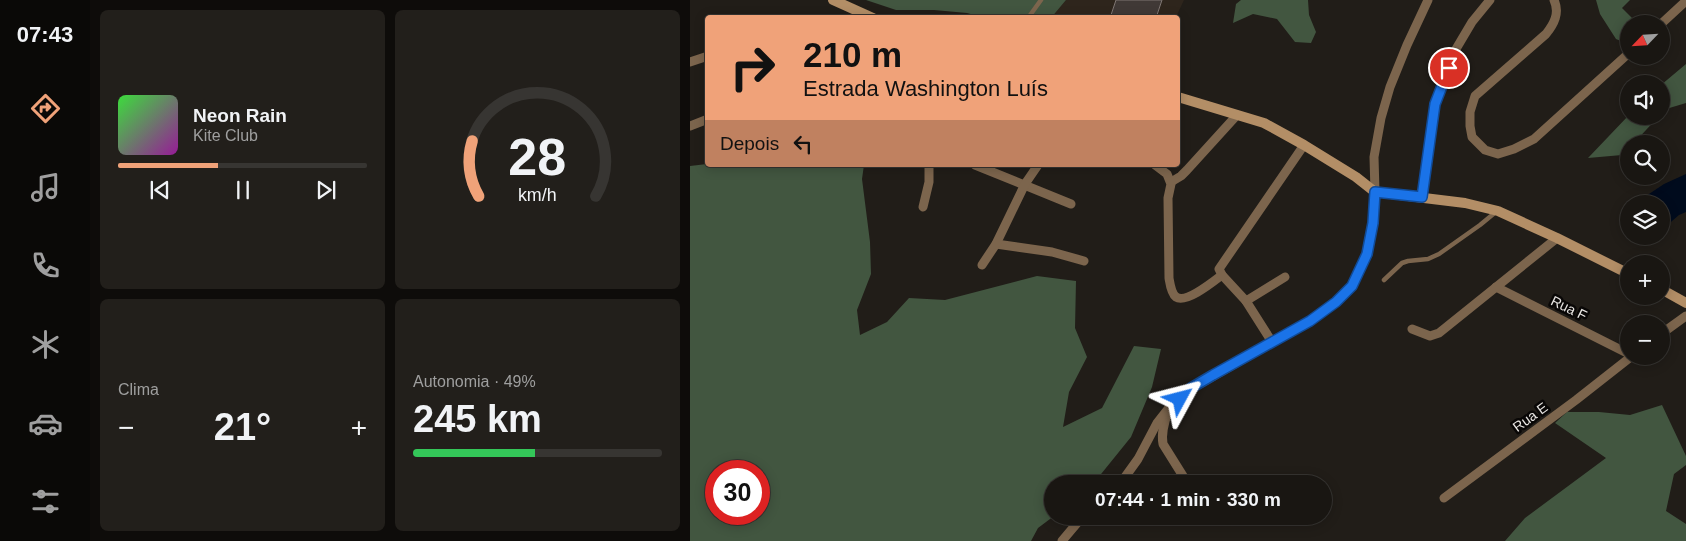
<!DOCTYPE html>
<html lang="pt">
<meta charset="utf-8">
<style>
:root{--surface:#191612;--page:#221f1b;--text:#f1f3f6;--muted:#9f9f9f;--line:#373532;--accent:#f0a279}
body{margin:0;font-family:Helvetica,sans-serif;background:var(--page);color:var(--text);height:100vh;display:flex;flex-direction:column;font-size:19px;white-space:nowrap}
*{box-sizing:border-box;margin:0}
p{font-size:16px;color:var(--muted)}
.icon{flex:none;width:28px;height:28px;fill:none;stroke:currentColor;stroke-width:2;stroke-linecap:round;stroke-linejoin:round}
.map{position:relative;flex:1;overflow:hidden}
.panel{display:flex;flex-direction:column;gap:10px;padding:10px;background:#0e0c0a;width:600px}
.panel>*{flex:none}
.guide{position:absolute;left:15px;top:15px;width:475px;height:152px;border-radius:5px;box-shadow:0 2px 12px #0003,0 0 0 1px var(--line);background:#f0a279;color:#111;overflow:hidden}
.needle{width:32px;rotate:245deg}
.buttons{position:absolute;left:930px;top:15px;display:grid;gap:10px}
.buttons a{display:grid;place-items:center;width:50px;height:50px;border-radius:50%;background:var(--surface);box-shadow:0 2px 12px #0003,0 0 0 1px var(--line);font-size:25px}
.speed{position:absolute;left:15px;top:460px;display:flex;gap:10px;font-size:25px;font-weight:700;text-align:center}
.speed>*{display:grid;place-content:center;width:65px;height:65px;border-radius:50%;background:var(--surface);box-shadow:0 2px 12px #0003,0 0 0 1px var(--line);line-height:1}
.speed .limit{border:8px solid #d22;background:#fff;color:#111}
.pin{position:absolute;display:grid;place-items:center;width:42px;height:42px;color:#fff;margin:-21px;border:2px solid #fff;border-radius:50%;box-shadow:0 1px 5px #0007}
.me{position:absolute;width:55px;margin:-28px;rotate:52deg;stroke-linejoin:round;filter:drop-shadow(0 0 4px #0008)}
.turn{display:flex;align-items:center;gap:18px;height:105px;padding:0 15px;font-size:22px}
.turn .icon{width:65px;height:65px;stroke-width:2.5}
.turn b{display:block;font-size:35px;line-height:42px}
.then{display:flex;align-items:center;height:48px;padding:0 15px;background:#0003;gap:10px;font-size:19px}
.big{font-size:38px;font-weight:700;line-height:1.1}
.panel .tile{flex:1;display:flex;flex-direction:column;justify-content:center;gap:8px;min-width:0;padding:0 18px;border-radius:8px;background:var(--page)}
.panel .dial{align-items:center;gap:0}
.dial svg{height:130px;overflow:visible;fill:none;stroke:var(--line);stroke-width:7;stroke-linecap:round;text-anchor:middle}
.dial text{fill:var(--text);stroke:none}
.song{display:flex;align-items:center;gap:15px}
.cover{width:60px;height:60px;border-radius:8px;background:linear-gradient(135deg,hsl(120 70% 55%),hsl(300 70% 35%))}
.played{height:5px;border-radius:2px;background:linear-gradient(90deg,var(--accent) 40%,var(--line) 40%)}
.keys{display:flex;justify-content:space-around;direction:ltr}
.heat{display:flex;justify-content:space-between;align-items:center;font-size:28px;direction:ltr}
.charge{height:8px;border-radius:4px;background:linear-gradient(90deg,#34c759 49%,var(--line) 0)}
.panel .tiles{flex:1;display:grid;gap:10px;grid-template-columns:repeat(2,1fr)}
.trip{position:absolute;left:354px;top:475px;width:288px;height:50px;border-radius:25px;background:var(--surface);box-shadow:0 2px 12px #0003,0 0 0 1px var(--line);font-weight:700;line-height:50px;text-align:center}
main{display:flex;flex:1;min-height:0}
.tabs{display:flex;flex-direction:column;width:90px;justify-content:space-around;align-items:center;background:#0a0907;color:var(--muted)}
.tabs .icon{width:35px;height:35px}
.tabs .current{color:var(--accent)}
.tabs b{font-size:22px;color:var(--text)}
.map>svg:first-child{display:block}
.built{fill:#2e251c}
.forest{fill:#425640;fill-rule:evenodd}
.water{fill:#000b1d}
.building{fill:#403936;stroke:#7e7672}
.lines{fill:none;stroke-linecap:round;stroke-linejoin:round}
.lane{stroke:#7c654d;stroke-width:4.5}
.street{stroke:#7c654d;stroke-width:9}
.secondary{stroke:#b38e66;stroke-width:10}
.route-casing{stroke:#114b97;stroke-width:12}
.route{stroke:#1a73e8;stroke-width:9}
.labels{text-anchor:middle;stroke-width:5;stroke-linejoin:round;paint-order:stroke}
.street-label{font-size:14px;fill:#e9e6e3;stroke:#090706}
</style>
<main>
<nav class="tabs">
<b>07:43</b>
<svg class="icon current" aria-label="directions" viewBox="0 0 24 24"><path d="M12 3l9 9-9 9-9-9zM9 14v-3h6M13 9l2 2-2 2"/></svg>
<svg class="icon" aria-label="music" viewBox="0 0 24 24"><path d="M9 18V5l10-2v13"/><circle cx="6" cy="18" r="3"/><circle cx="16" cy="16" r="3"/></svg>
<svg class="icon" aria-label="phone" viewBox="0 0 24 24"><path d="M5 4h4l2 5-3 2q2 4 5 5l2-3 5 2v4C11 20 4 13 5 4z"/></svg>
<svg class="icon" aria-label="climate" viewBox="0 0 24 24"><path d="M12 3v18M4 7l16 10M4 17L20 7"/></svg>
<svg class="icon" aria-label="car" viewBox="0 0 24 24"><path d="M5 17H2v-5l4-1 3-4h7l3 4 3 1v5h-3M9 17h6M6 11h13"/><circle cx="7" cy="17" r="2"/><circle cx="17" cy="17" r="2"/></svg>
<svg class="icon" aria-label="filters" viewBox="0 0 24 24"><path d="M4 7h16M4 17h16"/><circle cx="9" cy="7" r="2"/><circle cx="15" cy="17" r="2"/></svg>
</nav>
<section class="panel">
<div class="tiles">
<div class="tile">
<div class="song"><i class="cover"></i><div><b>Neon Rain</b><p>Kite Club</p></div></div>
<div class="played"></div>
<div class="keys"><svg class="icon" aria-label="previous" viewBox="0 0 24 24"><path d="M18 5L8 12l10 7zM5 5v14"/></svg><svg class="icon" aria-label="pause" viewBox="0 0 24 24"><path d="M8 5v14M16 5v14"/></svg><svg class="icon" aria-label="next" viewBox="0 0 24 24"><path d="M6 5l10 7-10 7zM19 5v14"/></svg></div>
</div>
<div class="tile dial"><svg viewBox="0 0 100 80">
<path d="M14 69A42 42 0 1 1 86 69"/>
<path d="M14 69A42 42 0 0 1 10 35" stroke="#f0a279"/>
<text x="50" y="56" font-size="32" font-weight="700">28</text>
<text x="50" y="72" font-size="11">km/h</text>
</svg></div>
<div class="tile"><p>Clima</p>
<div class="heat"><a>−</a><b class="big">21°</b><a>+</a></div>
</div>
<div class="tile"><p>Autonomia · 49%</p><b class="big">245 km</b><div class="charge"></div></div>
</div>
</section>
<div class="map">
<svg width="996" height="541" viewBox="0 0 996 541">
<rect width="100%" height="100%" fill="#211d18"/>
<path class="built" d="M376,0H494L486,17L361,18Z"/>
<g class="forest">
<path d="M176,0H376L361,18L291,17L277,13L244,10H206Z"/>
<path d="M551,0H618L619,15L626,32L621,43L605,42L587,19L563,14L543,23L546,4Z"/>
<path d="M906,0H940L932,8L948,24H939L938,44L926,39L910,14Z"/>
<path d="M996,64V103L976,109L971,114V85Z"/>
<path d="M939,115L969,116L943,144H939V148L932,155L898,158Z"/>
<path d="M17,164L174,165L172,179L180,242L181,274L167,310L170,335L197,322L219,298L255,300L347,276L386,281L385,328L397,357L379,392L373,427L412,408L444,346L471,349L462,387L441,437L403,484H362V516H364L348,528L341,541H0V166ZM26,471H69V514H26Z"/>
<path d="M972,405L996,456V465L984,474L976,511L996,524V541H815L835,518L916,458L865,423L877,412H909L940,415Z"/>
</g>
<path class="water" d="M996,174V212L989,215L975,227L971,226V204H953V198L974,184Z"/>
<path class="building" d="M426,0H472L466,18H420Z"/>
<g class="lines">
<g class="lane">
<path d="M338,18L351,0"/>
<path d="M694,280L712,263L718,261L738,259L749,254L790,225L807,211"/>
</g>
<g class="street">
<path d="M864,0C870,13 864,24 856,34L785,96L780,112V126L782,137L795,150L808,154L824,149L844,139L939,53"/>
<path d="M971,24L996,1"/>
<path d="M0,62L18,56"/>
<path d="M0,126L18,119"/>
<path d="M285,165L381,204"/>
<path d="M465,165L477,174L481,184L478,198L479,278C480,284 481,293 486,297C496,304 524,281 532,275"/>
<path d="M481,182L491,176L497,170L547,115"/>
<path d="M732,197L745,104L766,49L782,22L800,0"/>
<path d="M233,207L239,182V165"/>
<path d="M306,244L362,252L394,261"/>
<path d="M292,265L306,244L335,184L348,165"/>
<path d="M806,287L939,354"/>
<path d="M556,301L532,275L529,269L614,145"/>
<path d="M722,329L740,336L749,333L867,238"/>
<path d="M971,334L996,316"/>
<path d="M582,342L556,301L595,277"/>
<path d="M478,412C474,423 471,433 473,444L498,484"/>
<path d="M430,484L448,459L467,423L478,409L501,389L620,321L646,302L662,286L677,254L683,223L685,192L684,157L691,118L700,87L717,45L738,0"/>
<path d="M754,498L886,400L942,356"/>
<path d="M372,541L393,516"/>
</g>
<g class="secondary">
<path d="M143,0L183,18"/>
<path d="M488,97L574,123L614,145L666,177L685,192L775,203L808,211L867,238L939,274"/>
<path d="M971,289L996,303"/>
</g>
</g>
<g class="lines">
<defs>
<path id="route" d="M490,399L501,388L523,375L620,321L646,302L662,286L677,254L683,223L685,192L732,197L745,104L759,68"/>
</defs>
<use href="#route" class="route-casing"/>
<use href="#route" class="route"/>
</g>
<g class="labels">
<g class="street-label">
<text transform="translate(879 308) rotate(26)" y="5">Rua F</text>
<text transform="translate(840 417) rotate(-36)" y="5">Rua E</text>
</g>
</g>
</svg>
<div class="buttons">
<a><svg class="needle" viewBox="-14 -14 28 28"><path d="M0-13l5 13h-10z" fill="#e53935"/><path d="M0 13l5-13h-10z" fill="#9f9f9f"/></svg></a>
<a><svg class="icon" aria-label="sound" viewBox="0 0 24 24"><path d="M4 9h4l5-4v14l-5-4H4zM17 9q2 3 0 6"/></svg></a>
<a><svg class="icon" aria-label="search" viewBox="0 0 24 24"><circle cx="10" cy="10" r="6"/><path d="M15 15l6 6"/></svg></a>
<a><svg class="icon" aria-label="layers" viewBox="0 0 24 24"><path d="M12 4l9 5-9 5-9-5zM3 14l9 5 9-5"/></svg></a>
<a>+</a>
<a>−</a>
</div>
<div class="speed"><div class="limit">30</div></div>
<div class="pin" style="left:759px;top:68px;background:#d93025"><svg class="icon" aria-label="arrive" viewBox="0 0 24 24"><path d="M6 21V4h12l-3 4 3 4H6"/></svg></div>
<svg class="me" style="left:490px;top:399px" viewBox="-20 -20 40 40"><path d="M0-17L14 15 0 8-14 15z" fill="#1a73e8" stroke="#fff" stroke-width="4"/></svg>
<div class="trip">07:44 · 1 min · 330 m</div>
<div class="guide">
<div class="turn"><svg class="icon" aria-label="right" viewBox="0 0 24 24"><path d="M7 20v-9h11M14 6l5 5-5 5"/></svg><div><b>210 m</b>Estrada Washington Luís</div></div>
<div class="then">Depois<svg class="icon" aria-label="left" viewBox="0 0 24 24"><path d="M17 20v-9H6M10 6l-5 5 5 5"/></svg></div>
</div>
</div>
</main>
